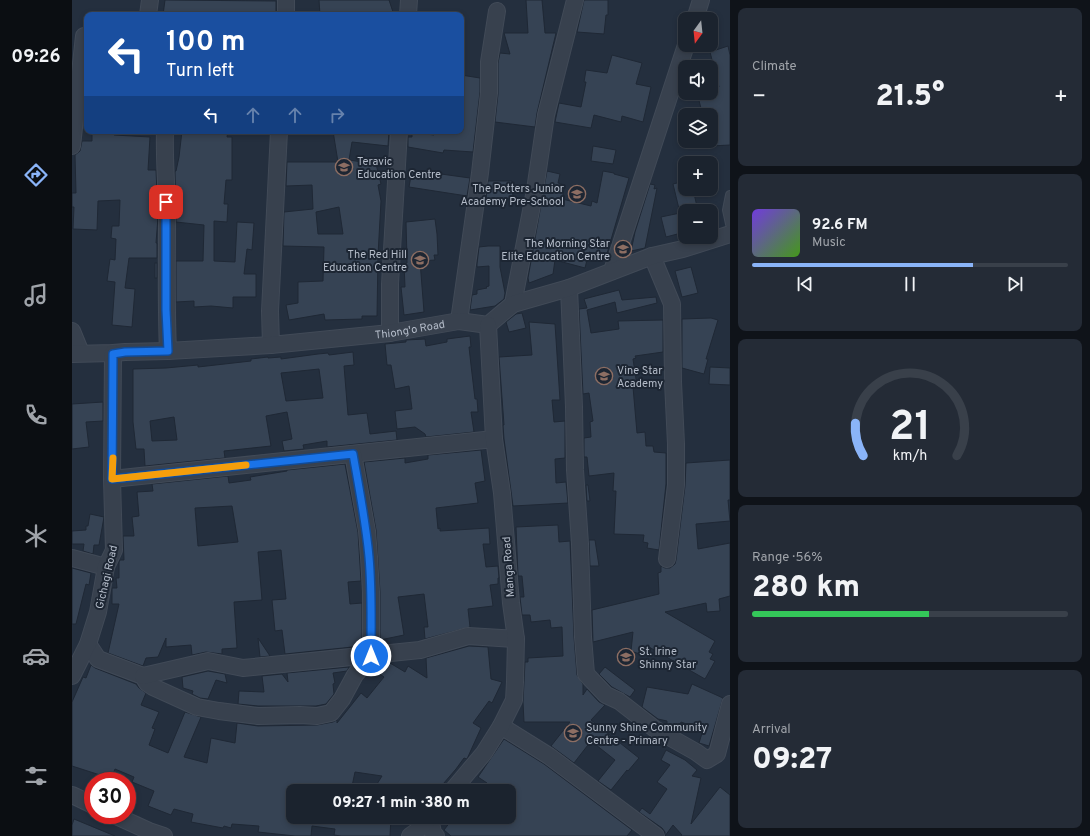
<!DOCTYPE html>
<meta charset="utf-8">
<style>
:root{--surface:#1b232e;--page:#242b36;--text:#f1f3f6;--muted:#a0a4aa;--line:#39404a;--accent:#8ab4f8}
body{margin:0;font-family:Overpass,sans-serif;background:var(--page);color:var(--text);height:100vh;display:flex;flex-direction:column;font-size:15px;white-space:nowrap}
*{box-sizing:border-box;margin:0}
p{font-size:13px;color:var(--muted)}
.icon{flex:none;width:22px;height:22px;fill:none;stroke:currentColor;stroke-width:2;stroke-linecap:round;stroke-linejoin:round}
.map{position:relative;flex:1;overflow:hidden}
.sheet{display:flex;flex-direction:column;gap:8px;padding:8px;background:#0f1319;width:360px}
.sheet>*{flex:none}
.top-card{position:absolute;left:12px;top:12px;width:380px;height:122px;border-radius:8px;box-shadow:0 2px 6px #0003,0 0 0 1px var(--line);background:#1a4fa0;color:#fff;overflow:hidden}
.needle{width:26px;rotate:195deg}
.controls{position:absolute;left:606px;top:12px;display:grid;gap:8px}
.controls a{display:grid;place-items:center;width:40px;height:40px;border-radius:8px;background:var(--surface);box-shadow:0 2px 6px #0003,0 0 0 1px var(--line);font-size:20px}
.speed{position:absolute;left:12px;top:772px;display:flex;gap:8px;font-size:20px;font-weight:700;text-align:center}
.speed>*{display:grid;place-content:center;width:52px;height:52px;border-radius:50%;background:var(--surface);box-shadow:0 2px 6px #0003,0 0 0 1px var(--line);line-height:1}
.speed .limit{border:6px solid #d22;background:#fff;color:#111}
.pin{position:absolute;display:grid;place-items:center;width:34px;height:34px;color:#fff;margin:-17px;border-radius:8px;box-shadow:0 2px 6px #0006}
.me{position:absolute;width:44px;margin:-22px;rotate:0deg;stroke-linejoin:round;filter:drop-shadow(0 0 3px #0008)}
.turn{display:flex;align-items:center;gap:14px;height:84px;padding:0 16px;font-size:18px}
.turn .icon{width:52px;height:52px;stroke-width:2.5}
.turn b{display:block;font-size:28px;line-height:34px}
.lanes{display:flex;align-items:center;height:38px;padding:0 16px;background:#0003;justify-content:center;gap:20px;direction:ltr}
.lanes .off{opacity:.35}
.big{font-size:30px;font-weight:800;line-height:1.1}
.sheet .widget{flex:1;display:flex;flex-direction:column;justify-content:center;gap:6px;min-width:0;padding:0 14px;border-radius:8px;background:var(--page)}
.sheet .dial{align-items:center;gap:0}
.dial svg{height:104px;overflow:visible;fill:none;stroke:var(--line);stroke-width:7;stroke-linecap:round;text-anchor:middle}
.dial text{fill:var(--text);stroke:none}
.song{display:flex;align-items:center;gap:12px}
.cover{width:48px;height:48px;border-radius:6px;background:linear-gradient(135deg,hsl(260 70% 55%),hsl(100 70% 35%))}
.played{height:4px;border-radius:2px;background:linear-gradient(90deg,var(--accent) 70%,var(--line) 70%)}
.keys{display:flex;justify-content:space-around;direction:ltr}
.heat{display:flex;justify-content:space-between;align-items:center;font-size:22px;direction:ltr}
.charge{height:6px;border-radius:3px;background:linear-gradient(90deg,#34c759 56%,var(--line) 0)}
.trip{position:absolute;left:214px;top:784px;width:230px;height:40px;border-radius:8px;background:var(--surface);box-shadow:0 2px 6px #0003,0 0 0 1px var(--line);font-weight:800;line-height:40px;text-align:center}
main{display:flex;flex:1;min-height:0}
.tabs{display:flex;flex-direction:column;width:72px;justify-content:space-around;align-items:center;background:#0b0e12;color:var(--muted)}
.tabs .icon{width:28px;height:28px}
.tabs .current{color:var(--accent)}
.tabs b{font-size:18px;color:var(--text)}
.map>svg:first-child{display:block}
.building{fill:#364354;stroke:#1f2835;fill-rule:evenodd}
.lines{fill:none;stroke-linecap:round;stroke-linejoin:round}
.lane-casing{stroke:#414a57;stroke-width:10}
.street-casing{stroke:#414a57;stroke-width:18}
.lane{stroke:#38414e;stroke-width:8}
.street{stroke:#38414e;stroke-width:16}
.route-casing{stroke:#114b97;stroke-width:10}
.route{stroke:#1a73e8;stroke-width:7}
.slow{stroke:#f59e0b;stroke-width:7}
.labels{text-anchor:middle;stroke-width:4;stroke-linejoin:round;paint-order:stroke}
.poi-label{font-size:11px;fill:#b4bcc9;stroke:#1d2633;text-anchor:start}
.street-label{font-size:11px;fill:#b4bcc9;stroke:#1d2633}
</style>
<main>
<nav class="tabs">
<b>09:26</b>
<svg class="icon current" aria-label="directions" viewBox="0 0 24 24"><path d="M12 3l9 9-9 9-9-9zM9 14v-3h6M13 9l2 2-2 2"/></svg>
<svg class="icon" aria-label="music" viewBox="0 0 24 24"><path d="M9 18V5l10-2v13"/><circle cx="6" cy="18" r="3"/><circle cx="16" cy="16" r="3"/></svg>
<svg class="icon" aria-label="phone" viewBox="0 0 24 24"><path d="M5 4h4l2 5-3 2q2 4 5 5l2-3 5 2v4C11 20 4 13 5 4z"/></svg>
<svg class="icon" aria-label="climate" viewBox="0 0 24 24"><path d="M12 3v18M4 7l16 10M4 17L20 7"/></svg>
<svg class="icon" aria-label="car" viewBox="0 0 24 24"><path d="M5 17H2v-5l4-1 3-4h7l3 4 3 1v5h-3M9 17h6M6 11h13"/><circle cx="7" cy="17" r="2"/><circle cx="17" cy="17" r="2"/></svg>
<svg class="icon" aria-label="filters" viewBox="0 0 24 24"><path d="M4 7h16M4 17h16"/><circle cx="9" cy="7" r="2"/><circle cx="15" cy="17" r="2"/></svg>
</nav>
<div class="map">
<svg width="658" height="836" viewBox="0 0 658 836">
<rect width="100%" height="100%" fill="#242f3e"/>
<g class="building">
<path d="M93,0L204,1V15H91Z"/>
<path d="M247,0H317L322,15H248Z"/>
<path d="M454,0H470L473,33H484L465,113L463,127L423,122L426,94V63L428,53L438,54L432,33H456Z"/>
<path d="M512,0H536V15H534L532,34L505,32Z"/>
<path d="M656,46L658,55V145L639,146V115H633L632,111L630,112L625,93H642L641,88L647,87L638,52Z"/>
<path d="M540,55L570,63L564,84L579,87L571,122L550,116L549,122L522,115L519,128L483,122L487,103L509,107L514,82H512L514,70L535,73Z"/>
<path d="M389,75L408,78V92L401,152L372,150L371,153L336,147V137H340V132L362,135L363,131H389Z"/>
<path d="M32,131H42V135L78,137L76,170H84L86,217L84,243H85V258H57L53,288L63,289L60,327L40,325L43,282L35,281L38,259L43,260L44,239L39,238L40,226H47L48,200L26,201L25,230L1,229L2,207H0V193H4L3,155L8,151L10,141H20V133H32Z"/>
<path d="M110,131H156L155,137H160V180H154L152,204H156L155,222L142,221V261L163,262L165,222L182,223L180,250L175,249L172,274H184V297H161V308L139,306L122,307V301L104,302V261H131L132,225L104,222L103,171H104L107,157Z"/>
<path d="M261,131H317L316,146L280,142L277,160L304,164L309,184L306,185L309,201L306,255L305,316H290V319L253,320L252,314L217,320L214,305L226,303V282L251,281L252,247L211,246L212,212L241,209L240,185L214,186L215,162H266ZM267,207L271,234H246L244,212Z"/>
<path d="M521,146L544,150L541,164L519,161Z"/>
<path d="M340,170L398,178L395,196L337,187Z"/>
<path d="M475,171L488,174L486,183L493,185L490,199L519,206L520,201L525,203L531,171L542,173V174L557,178L534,257L517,252L513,268L483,260L481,274L457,283L456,278Z"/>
<path d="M416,181H440L441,199H414Z"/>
<path d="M613,181V189H621L626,211H613V232L594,237L589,217L608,213L601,184Z"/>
<path d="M578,184L583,185L582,189L585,188L573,248L559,251L563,232Z"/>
<path d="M363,219L365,234L366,255H362L363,260L348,261L352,312L332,315L329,287H333L332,264L335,263V259L334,222Z"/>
<path d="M416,246H428V267L433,293L432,299L423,306L398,310L400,295L405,294V290L415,288L414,287L417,286V266L405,267V264L407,247Z"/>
<rect x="83" y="263" width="2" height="15"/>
<path d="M619,267L626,293L610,297L603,271Z"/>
<path d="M547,290L550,300L584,297L585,303L545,313L543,302L515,310L519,333L547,329L546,321L591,320V352L563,356L564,358L561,359L565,386L561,387L565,433L573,432L574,446H581L582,452L594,453V484L587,550L575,548L576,543L571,542L572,535L542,534L544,491H541L542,473L517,476L515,457H512V438L519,437L518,422L521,421L517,393L511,394L507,309L515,308L512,299Z"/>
<path d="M450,313L454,328L437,332L434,322L444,314Z"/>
<path d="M639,318L646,320L634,359H636L632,374L610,368V319Z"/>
<path d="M457,322L483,324L488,400H480L482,422L493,421V458L483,459L484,483L494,482L496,503L441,506L432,439L431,425H432L427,357L460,355Z"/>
<path d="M398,336L399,347H397L399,365L403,399H405L406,412H399L402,432L354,437L353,434L343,427L325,429L323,411L340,409L337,386L323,389L319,365H315L313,344L334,342V340L353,339L354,346L375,342V339Z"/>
<path d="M281,352L282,365L272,366L276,415L295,413L298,434L324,431L325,440L255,447V441L231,445L232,449L212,451L210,441L220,439L215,412L194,416L199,446L152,451L153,458L73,466L72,449H64L61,422V369L94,368L126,365V367L179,361V359L196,357V358L209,357V359L246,354L256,353L257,355ZM247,369L251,398L214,401L209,373ZM102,417L105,440L80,441L78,421Z"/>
<path d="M638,367L658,368V385L637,384Z"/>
<path d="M31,402V421L14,422L17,447L0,449V404Z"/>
<path d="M409,450L413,481L403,483L406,503L364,508L366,529L368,528V531L417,528L418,544H411L414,567L426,566L427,578H426V584L418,585L421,606L396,609L398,627L353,639L352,627H356L352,594L326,597L332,635L308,640V592L304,530L292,462L333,458V463L356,459V455Z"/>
<path d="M658,460V500H656L658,521L624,524L626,549L658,543V596L647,599L648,611L635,612L634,603L593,612L643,641L637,652L641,654L638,659L643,661L633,679L577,647L573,656L559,651L561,632L521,642L520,610L587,594L586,573L589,572V566L593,568H598L603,564L604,560L613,486L614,463Z"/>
<path d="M273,464L286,532L289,581L276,582L278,604L290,603V646L213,654L210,630L203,631L200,600L214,599L209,550L186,552L190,600L162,602L165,648L150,649V654L134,652L120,655L119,645L94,647V638L86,657L74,658L71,666L36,653L47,604H40V588H45L44,578H47V562L48,560H52L51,536H62L60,517L67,516L65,492L81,491L80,484L156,476L157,483L179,480L178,477L215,471V470ZM160,506L166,542L126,546L123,508Z"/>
<path d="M514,485H516L518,501H515Z"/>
<path d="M18,514L32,517L27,545H22L21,554L11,551L12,544H0V531L14,530V526H16Z"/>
<path d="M486,525L487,542L498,541L502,637L505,675L511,684V695L515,689L527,702L533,705L519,720L567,758L556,771L555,770L539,790L526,781L543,760L519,741L502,763L479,746L498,722H452L451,702L453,662H456V658L491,656L490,627L479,628L478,620L459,622L458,615H450L448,597H452L450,576H446L444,527Z"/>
<path d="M517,540H523L527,566H518Z"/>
<path d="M0,568L19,573L17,585L14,584L4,624H0Z"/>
<path d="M186,638L198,656L188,657Z"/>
<path d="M397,646L416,647L419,679L430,682L420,703L417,701L401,723L409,728L395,759L392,758L384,769L365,791H318L305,784L310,776L283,772L279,791H221V817H319L318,836H269L262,835L263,829L240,826L239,836H223L186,832L187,826L160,824L159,828L152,826L151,828L119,822L121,814L102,809L99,815L76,806L82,791L60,782L62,777L43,769L38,781L28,777V775L0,766V702L11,677L14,678L19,665L23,668L64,684L67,688L74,693L69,705L87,712L80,728L83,729L77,745L96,753L113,712L129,717L112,757L135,763L139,738L163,743L165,723L186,726L245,725L261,722L265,720V723L289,693L295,698L312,677L305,672L311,664L304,665L305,664L318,663L333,672L336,666L355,678L354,658Z"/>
<path d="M277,667L275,671L261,673L263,683L261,684L262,694L254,704L244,706H186L166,704L167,691L192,692L190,676L210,674L216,682L215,673Z"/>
<path d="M533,667L563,690L558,697L540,687L527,674Z"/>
<path d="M136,671L153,674L155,683L144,680L136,699L128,698L120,694L121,691L111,688L110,677Z"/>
<path d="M620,684L651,698L637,746L627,743L631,730L609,722L606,731L595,725V721L586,719L570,707L575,687L616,694Z"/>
<path d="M432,739L472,764L560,830L555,836H379L372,830L382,817H437V791H409L415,783L406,777Z"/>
<path d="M594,750L613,760L625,770L620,776L629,778L619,824L648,787L658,795V836H609L610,835L601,825L593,836V832L590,828L567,812L570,808L578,814L595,789L585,782L598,765L589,760Z"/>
<path d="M2,819L43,836H0V825Z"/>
</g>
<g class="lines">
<defs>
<path id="lane" d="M658,195L655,210L658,224"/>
<g id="street">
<path d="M76,15L78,0"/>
<path d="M214,15V0"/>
<path d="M336,15L337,0"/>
<path d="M623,19L629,0"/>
<path d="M93,131C92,160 95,188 95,217C95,261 94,306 96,351"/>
<path d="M0,146L12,36"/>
<path d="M580,256L600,304L601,382L604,444V485L595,559"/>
<path d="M540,271L614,45"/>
<path d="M497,288L502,407L503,470L508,544L511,637L514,674L534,695L547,701L583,729L624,752L635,760L645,754L658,704"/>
<path d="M441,304L463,190L474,115L503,0"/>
<path d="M387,321L408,173L417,93V62L425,11"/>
<path d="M0,331L9,353"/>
<path d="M318,333V284L327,131"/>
<path d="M199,345L198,311L207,131"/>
<path id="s1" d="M0,354L41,353L53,352L96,351L199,345L318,333L387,321L416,325L441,304L497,288L580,256L611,249L658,234"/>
<path d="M40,479L422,439"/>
<path d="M0,558L34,567"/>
<path d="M16,644L26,659L71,676L75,683L81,687L125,707L147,711L186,716L228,715L245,716L259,713L270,699L283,675L299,656V592L297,557L295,531L281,454"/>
<path d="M0,676L16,644L26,612L34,567L42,550L40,479L41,353"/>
<path d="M71,676L136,661L171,668L348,650L396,636L444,639"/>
<path d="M429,726L477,756L584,836"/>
<path d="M380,791L412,753L429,726L442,700L443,682L444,639L439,603L430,493L422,439L416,325"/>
<path d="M0,795L21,805"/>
<path d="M42,815L77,831L92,836"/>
<path d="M358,817L361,833L364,836"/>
<path d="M338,836L345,831L358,817"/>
</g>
</defs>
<use href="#lane" class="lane-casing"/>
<use href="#street" class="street-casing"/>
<use href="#lane" class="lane"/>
<use href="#street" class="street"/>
</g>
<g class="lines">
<defs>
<path id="route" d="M94,202V310L96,351L53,352L41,354L40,479L281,454C287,488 294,523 297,557C300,590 299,623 299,656"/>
</defs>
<use href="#route" class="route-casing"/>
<use href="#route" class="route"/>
<path class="slow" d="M41,458L40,479L174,465"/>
</g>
<defs>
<symbol id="school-ring" viewBox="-11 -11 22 22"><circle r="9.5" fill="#1d2633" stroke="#8d6e63" stroke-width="1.5"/><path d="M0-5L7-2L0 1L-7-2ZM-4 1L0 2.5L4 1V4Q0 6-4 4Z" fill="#8d6e63"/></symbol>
</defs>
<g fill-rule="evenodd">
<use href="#school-ring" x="262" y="157" width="20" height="20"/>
<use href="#school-ring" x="495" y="184" width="20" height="20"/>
<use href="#school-ring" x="541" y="239" width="20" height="20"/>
<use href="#school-ring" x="338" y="250" width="20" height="20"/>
<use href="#school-ring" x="522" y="366" width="20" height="20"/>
<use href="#school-ring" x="544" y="647" width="20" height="20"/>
<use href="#school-ring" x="491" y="723" width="20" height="20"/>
</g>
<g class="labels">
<g class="poi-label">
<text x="285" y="165">Teravic<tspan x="285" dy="13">Education Centre</tspan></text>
<text x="492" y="192" text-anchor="end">The Potters Junior<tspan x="492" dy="13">Academy Pre-School</tspan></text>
<text x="538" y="247" text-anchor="end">The Morning Star<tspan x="538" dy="13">Elite Education Centre</tspan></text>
<text x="335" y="258" text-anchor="end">The Red Hill<tspan x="335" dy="13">Education Centre</tspan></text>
<text x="545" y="374">Vine Star<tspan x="545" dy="13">Academy</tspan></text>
<text x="567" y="655">St. Irine<tspan x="567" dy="13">Shinny Star</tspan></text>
<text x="514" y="731">Sunny Shine Community<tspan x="514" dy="13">Centre - Primary</tspan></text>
</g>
<g class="street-label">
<text dy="4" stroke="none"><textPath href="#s1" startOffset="339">Thiong'o Road</textPath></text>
<text transform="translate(436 567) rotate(-94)" y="4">Manga Road</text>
<text transform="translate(34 577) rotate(-77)" y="4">Gichagi Road</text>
</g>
</g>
</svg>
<div class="controls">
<a><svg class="needle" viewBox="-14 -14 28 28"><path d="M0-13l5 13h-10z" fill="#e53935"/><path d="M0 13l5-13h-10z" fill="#a0a4aa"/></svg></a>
<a><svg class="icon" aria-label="sound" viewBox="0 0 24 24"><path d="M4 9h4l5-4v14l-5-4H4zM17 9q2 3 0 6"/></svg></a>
<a><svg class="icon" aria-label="layers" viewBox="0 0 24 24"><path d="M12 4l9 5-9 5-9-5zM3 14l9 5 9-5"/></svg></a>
<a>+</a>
<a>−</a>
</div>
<div class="speed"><div class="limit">30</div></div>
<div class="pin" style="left:94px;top:202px;background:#d93025"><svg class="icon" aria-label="arrive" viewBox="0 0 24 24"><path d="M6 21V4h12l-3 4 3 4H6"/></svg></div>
<svg class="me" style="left:299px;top:656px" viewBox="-20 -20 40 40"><circle r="17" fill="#1a73e8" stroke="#fff" stroke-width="3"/><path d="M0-11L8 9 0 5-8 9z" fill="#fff"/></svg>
<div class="trip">09:27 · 1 min · 380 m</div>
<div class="top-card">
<div class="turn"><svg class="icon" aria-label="left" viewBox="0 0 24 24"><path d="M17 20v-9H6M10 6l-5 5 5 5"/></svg><div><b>100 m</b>Turn left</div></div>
<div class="lanes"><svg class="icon" aria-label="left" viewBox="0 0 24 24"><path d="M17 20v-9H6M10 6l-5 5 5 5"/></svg><svg class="icon off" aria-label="ahead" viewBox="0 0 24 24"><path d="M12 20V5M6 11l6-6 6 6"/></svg><svg class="icon off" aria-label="ahead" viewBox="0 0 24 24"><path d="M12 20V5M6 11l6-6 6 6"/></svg><svg class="icon off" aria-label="right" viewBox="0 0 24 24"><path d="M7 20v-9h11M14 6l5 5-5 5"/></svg></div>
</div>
</div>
<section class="sheet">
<div class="widget"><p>Climate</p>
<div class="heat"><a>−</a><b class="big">21.5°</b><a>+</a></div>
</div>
<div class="widget">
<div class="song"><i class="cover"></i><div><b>92.6 FM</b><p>Music</p></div></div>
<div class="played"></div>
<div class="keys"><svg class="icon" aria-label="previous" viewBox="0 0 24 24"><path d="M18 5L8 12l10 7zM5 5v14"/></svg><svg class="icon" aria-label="pause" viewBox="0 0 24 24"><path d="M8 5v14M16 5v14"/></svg><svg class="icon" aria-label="next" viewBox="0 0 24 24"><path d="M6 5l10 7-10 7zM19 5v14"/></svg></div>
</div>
<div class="widget dial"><svg viewBox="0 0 100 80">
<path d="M14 69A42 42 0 1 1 86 69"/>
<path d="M14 69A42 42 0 0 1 8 44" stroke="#8ab4f8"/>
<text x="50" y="56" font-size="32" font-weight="700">21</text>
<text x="50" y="72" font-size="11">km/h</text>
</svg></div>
<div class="widget"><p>Range · 56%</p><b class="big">280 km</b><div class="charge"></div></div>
<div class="widget"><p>Arrival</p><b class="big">09:27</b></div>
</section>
</main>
